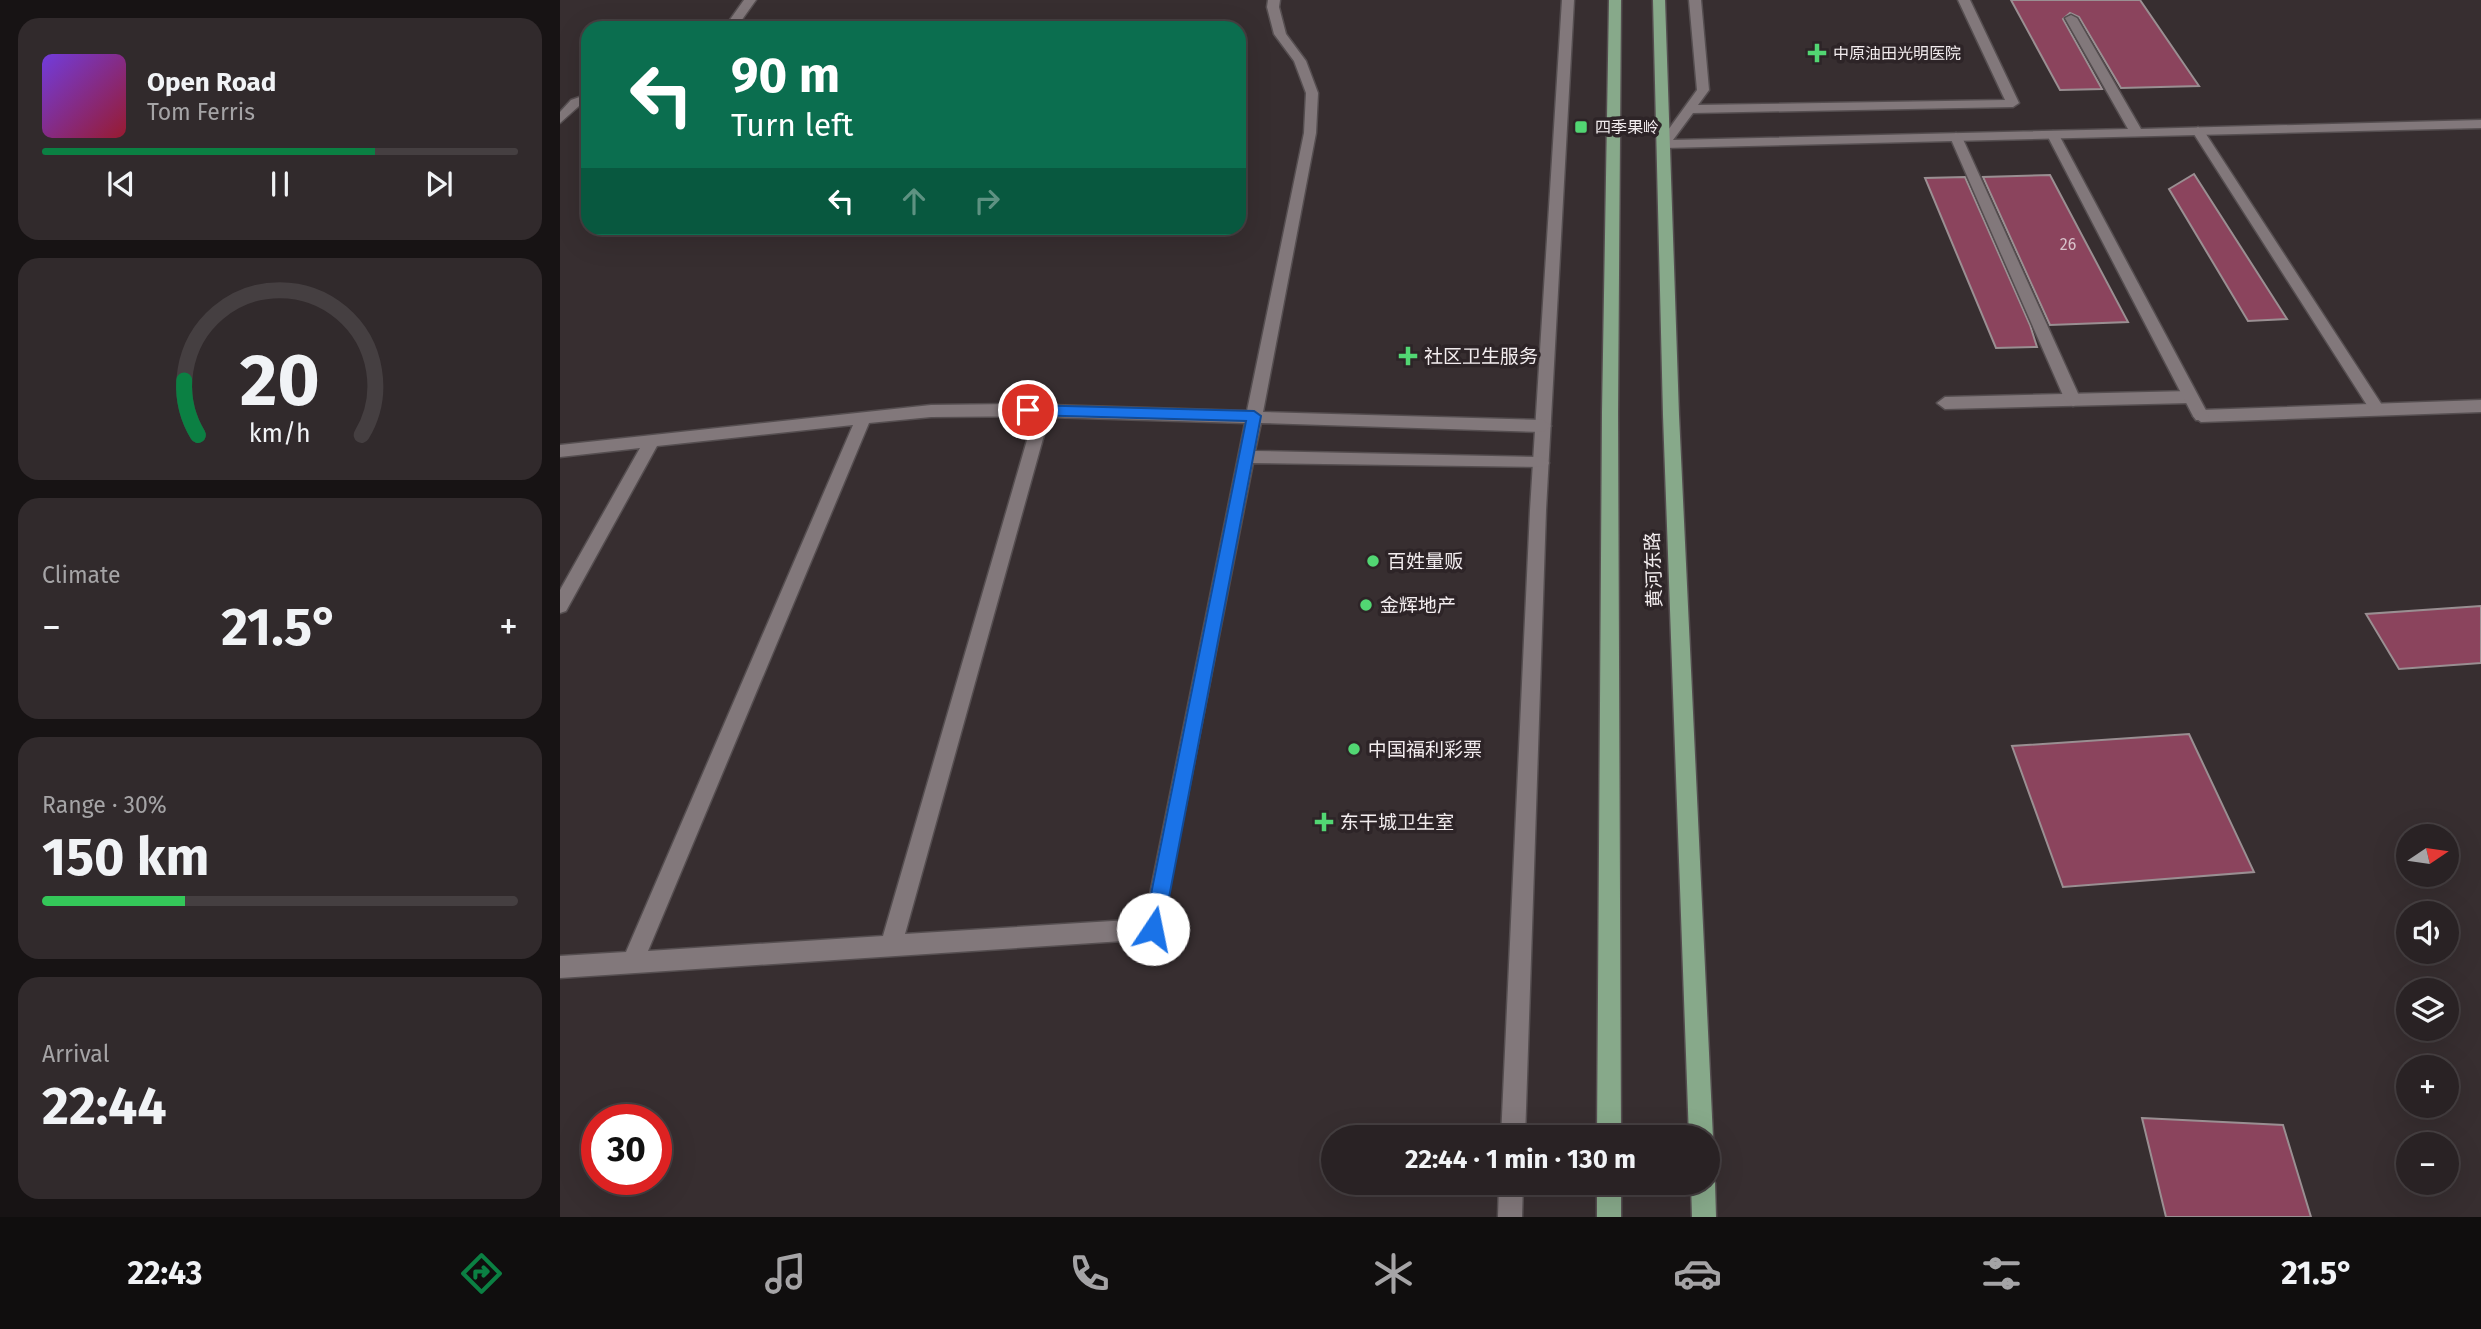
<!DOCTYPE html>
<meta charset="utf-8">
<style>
:root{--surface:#292224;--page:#312a2c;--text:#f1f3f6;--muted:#a5a4a6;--line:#453f41;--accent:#0b8043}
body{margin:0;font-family:"Fira Sans","Noto Sans SC",sans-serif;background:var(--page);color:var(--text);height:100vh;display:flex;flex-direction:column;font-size:26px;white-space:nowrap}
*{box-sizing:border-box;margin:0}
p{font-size:23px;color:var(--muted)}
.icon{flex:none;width:38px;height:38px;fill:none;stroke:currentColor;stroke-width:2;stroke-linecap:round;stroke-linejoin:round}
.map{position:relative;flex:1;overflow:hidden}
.sheet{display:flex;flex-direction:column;gap:18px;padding:18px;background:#171314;width:560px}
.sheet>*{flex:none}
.banner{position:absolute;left:21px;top:21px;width:665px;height:214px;border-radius:21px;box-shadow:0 7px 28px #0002,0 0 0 2px var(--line);background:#0b6e4f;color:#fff;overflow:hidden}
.needle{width:46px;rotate:77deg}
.tools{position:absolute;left:1836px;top:824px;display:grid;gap:14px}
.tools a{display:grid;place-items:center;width:63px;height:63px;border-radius:50%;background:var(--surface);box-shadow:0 7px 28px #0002,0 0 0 2px var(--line);font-size:35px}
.speed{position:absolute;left:21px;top:1104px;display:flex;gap:14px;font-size:35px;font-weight:700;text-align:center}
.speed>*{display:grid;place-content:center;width:91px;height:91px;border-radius:50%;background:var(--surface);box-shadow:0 7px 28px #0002,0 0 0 2px var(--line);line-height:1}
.speed .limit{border:10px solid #d22;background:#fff;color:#111}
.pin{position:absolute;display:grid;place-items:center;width:60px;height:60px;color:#fff;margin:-30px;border:4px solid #fff;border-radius:50%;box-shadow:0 2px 7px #0007}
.me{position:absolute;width:77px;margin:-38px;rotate:11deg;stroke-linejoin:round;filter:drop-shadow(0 0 5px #0008)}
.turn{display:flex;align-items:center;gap:24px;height:147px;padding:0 35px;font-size:32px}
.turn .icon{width:91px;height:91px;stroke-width:2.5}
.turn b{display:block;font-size:49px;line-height:60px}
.lanes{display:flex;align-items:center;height:66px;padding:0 35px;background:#0003;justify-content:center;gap:35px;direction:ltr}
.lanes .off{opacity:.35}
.big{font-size:52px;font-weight:700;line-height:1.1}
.sheet .widget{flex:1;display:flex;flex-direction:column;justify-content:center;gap:10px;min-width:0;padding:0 24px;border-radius:21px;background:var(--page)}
.sheet .dial{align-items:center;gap:0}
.dial svg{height:182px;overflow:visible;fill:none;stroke:var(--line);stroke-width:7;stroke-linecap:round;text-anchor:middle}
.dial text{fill:var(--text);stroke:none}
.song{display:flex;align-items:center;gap:21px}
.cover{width:84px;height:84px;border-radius:10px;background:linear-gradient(135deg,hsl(260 70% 55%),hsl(350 70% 35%))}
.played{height:7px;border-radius:4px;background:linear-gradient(90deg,var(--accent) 70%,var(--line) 70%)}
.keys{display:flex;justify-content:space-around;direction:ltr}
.heat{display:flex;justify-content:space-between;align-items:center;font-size:38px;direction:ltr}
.charge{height:10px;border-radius:5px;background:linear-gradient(90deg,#34c759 30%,var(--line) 0)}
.trip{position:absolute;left:761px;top:1125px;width:399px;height:70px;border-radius:35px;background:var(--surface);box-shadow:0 7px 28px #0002,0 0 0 2px var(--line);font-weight:700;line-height:70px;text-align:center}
.dock{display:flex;height:112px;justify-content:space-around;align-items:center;background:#100e0e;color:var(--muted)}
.dock .icon{width:49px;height:49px}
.dock .selected{color:var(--accent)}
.dock b{font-size:32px;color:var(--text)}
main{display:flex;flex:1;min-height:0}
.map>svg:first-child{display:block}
.building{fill:#8b445d;stroke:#9a8f92;stroke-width:2}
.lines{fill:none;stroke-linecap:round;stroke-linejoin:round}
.service-casing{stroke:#554e50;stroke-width:3}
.minor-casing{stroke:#554e50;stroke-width:3}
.primary-casing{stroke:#554e50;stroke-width:3}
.service{fill:#82787b;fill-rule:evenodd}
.minor{fill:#82787b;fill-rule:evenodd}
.primary{fill:#87a98a;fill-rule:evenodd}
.route{fill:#1a73e8;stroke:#114b97;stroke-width:2}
.poi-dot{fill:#52d673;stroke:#2d2427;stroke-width:2.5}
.labels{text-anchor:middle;stroke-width:7;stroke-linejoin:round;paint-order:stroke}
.far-poi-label{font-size:16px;fill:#f2ecee;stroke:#2d2427;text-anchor:start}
.number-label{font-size:16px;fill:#d8c2ca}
.poi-label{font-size:19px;fill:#f2ecee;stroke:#2d2427;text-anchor:start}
.street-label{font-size:19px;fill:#f2ecee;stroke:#2d2427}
</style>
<main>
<section class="sheet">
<div class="widget">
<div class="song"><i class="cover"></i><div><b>Open Road</b><p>Tom Ferris</p></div></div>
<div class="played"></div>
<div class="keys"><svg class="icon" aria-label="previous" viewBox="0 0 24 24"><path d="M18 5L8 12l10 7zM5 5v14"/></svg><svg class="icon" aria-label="pause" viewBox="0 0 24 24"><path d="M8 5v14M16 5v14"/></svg><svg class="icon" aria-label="next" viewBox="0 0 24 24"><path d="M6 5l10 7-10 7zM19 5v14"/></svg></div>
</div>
<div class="widget dial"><svg viewBox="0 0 100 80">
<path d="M14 69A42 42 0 1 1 86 69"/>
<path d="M14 69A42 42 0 0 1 8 45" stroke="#0b8043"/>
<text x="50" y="56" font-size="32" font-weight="700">20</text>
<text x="50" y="72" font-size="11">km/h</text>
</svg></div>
<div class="widget"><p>Climate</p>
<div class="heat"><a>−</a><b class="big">21.5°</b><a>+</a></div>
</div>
<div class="widget"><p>Range · 30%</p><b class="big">150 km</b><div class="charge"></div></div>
<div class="widget"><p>Arrival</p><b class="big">22:44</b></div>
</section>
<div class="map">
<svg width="1921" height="1217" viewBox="0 0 1921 1217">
<rect width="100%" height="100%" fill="#372e30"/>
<g class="building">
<path d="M1451,0H1580L1639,86L1561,88L1519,17L1510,13L1503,19L1542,89L1500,90Z"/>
<path d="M1634,174L1727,319L1688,321L1609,189Z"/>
<path d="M1490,175L1568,322L1490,325L1423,177Z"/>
<path d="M1405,177L1470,325L1477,347L1436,348L1365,178Z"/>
<path d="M1921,606V663L1839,669L1806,614Z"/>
<path d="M1629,734L1694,872L1503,887L1452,746Z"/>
<path d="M1582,1118L1723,1125L1751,1217H1606Z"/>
</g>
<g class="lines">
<defs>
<g id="service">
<path d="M1002,0H1014L986,510L965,1138H941L970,510Z"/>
<path d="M1129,0H1141L1149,90L1138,105L1445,100L1398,0H1410L1459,103L1453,107L1133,113L1113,140L1568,129L1505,18L1511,15L1517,18L1581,129L1921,120V128L1104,148L1098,144L1137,90Z"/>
<path d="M1630,391L1638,397L1630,403L1385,409L1377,403L1385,397Z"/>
<path d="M1921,400V412L1641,422L1633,416L1641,410Z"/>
<path d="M939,1183H963L962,1217H938Z"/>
</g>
<g id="minor">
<path d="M184,0H196L176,28H164Z"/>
<path d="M708,0H720L719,7L726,34L746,61L758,93L756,133L703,412L983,420L991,426L983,432L701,423L695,451L981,457L987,459L989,463L987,467L693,463L600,936L593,939L0,978V956L66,952L293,425L97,446L6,611L0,613V590L80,448L0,457V445L371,405L453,404L687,411L744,133L746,93L734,61L714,34L707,7ZM474,416L323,936L88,951L309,423L371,417ZM489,417L685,423L585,919L345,934Z"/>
<path d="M28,94V102L19,106L0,123V112L11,100Z"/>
<path d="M1638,127L1644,131L1822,405L1825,409L1822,413H1812L1632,131Z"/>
<path d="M1493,131L1499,135L1649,416L1646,420H1636L1633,416L1487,135Z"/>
<path d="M1396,133L1402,137L1521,400L1518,404L1513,406L1505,400L1390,137Z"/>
</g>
<g id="primary">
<path d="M1049,0H1061L1058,413L1061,1138H1037L1042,413Z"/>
<path d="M1093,0H1105L1119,415L1153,1138L1148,1147V1138H1129L1103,415Z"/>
<path d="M1148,1173L1155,1183L1156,1217H1132L1131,1183H1148Z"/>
<rect x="1037" y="1183" width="24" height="34"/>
</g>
</defs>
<use href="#service" class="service-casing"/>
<use href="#minor" class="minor-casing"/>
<use href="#primary" class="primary-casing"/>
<use href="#service" class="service"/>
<use href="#minor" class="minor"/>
<use href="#primary" class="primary"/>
</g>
<path class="route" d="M468,405L694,411L701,416L603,929L600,936L593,939L587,936L584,929L686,421L468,415L461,410Z"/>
<g class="poi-dot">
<path d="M1253.5 42.5h7v7h7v7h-7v7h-7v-7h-7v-7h7z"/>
<rect x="1014" y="120" width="14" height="14" rx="3.5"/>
<path d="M844.5 345.5h7v7h7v7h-7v7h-7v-7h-7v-7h7z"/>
<circle cx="813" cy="561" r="7"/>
<circle cx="806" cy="605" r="7"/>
<circle cx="794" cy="749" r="7"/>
<path d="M760.5 811.5h7v7h7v7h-7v7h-7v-7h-7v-7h7z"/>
</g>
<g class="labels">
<g class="far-poi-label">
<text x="1273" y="59">中原油田光明医院</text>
<text x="1035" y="133">四季果岭</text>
</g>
<g class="number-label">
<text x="1508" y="250">26</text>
</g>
<g class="poi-label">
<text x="864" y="363">社区卫生服务</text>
<text x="827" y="568">百姓量贩</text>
<text x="820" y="612">金辉地产</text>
<text x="808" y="756">中国福利彩票</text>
<text x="780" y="829">东干城卫生室</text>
</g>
<g class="street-label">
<text transform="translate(1093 570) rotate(-92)" y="7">黄河东路</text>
</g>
</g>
</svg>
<div class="tools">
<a><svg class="needle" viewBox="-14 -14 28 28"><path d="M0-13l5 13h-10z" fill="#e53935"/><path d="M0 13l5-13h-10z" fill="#a5a4a6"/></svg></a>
<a><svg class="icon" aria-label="sound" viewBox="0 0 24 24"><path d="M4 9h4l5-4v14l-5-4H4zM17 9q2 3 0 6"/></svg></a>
<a><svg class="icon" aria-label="layers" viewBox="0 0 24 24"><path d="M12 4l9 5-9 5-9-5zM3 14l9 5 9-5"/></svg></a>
<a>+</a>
<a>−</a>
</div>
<div class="speed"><div class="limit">30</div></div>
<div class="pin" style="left:468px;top:410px;background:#d93025"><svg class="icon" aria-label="arrive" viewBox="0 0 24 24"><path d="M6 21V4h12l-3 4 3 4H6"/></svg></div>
<svg class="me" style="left:593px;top:929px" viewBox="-20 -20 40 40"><circle r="19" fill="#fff"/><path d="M0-13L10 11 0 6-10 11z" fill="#1a73e8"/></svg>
<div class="trip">22:44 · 1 min · 130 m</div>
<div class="banner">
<div class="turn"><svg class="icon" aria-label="left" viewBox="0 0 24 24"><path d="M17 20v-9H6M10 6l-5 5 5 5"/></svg><div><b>90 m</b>Turn left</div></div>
<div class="lanes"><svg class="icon" aria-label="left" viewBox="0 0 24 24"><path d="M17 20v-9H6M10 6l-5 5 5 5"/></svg><svg class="icon off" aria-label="ahead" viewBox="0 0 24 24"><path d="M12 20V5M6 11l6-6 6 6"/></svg><svg class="icon off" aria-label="right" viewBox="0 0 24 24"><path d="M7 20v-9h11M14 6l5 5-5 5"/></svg></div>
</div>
</div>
</main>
<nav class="dock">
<b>22:43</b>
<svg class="icon selected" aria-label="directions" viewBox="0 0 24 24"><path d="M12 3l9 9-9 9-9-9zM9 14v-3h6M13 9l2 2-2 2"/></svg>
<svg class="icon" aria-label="music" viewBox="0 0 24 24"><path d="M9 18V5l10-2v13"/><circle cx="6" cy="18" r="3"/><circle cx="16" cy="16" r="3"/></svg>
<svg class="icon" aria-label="phone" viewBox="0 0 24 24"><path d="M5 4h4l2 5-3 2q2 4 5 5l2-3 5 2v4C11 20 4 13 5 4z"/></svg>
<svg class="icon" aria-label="climate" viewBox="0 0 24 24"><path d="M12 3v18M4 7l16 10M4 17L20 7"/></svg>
<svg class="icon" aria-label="car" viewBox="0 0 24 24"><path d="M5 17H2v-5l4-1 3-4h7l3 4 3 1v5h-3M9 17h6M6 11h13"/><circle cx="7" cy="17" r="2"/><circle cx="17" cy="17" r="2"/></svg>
<svg class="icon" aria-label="filters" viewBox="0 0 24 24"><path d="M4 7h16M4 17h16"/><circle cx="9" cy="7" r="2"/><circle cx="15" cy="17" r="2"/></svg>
<b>21.5°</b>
</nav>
